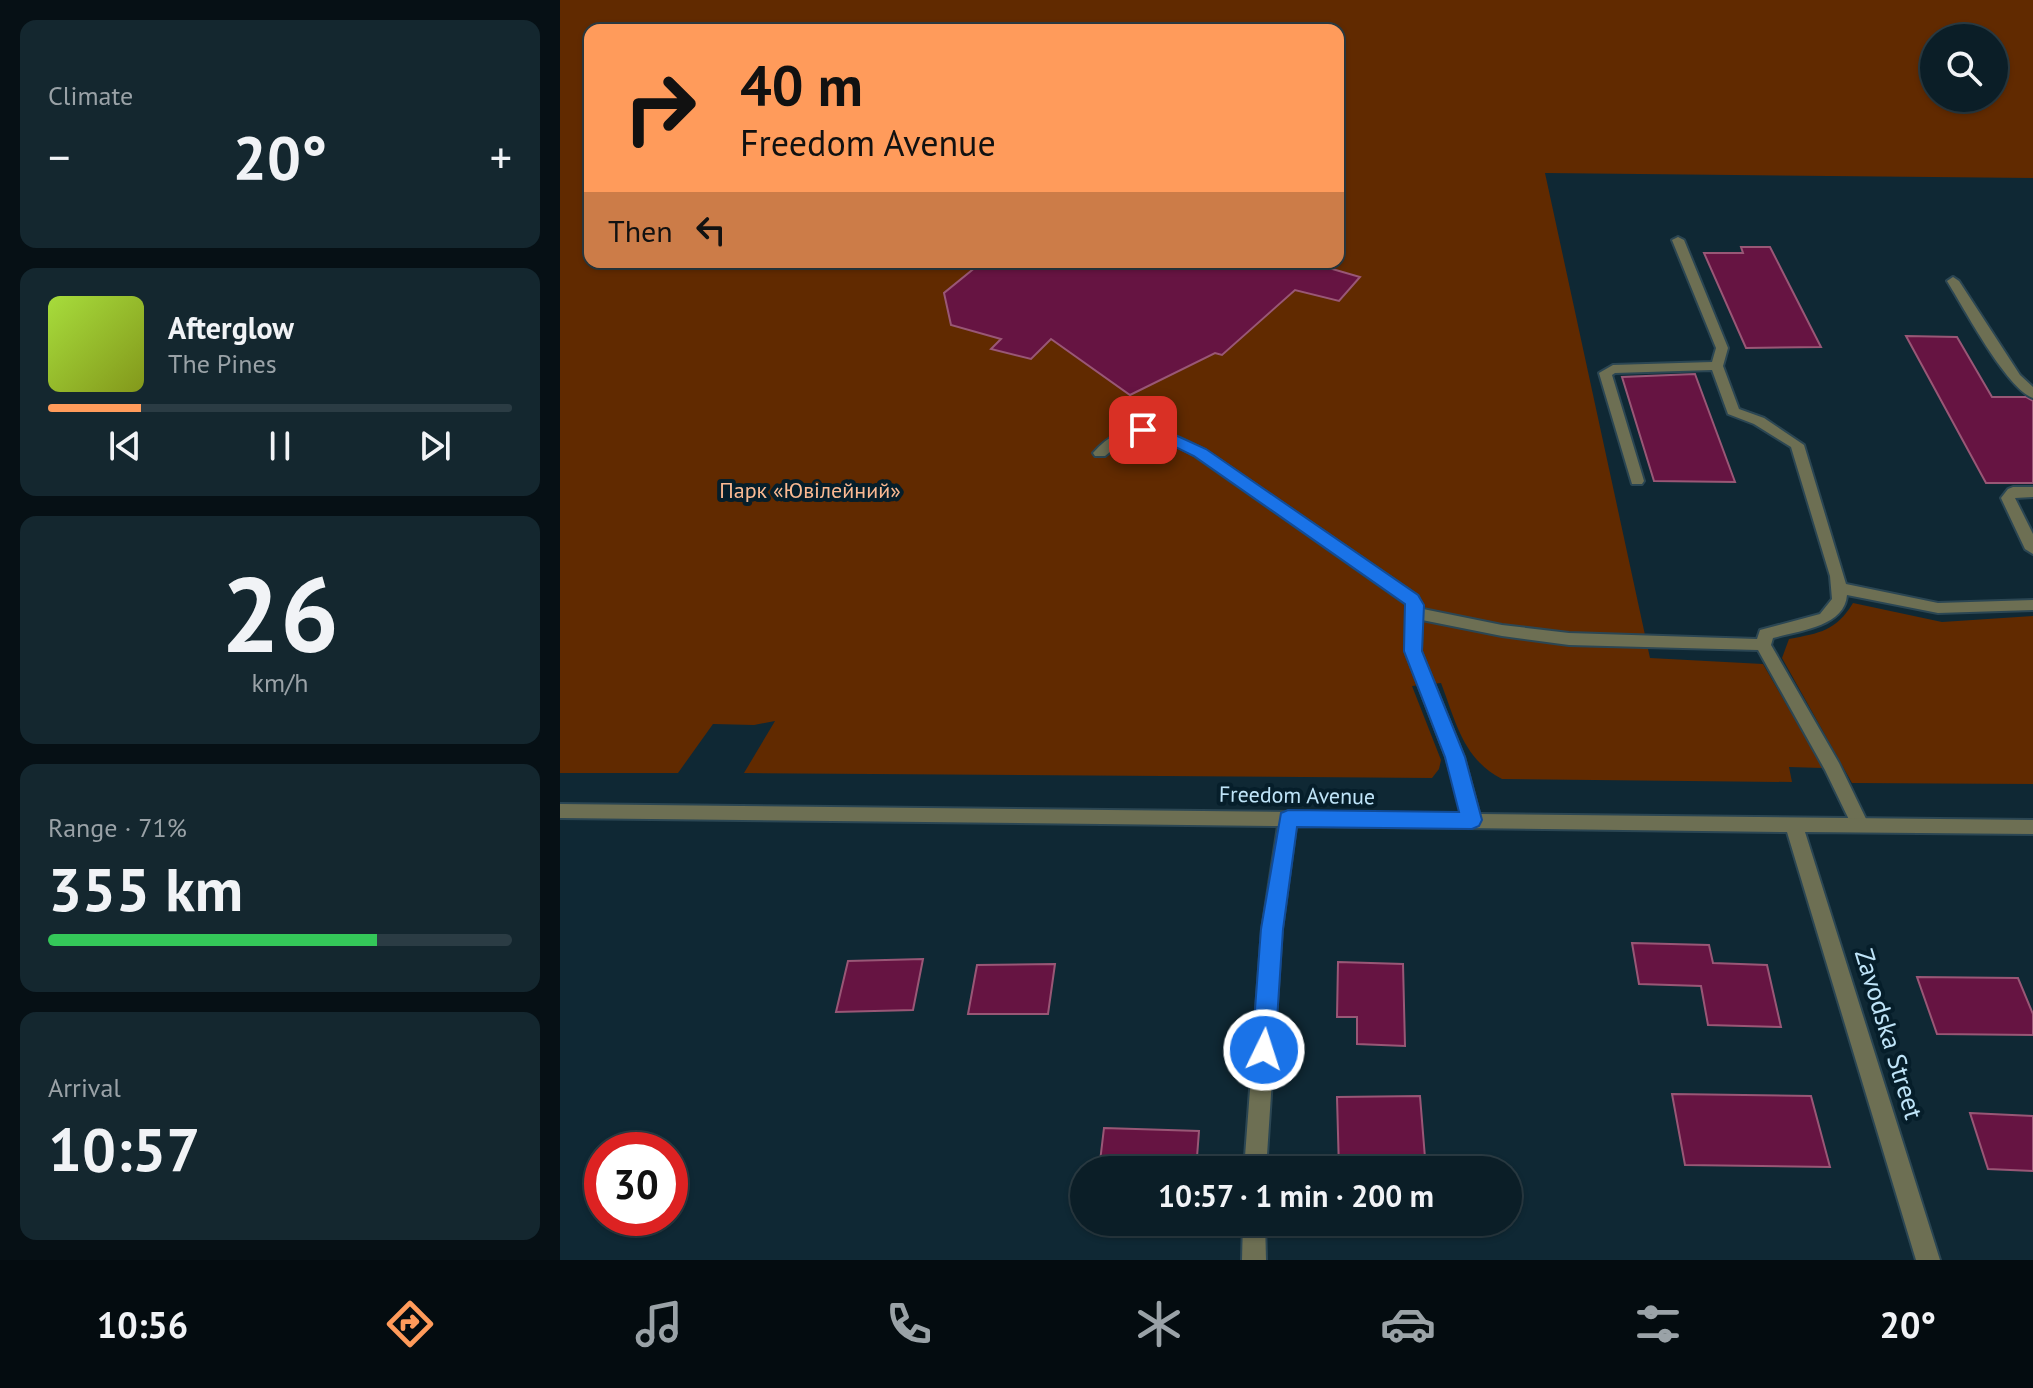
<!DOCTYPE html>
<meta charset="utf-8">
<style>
:root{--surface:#0b1e27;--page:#14272f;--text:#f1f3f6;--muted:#9aa2a7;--line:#2b3c44;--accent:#ff9b5b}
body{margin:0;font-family:"PT Sans",sans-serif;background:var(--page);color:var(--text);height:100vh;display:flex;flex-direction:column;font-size:30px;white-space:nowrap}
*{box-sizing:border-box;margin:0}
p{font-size:26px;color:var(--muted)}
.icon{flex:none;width:44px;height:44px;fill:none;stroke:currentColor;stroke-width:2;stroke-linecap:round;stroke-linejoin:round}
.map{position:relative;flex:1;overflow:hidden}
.details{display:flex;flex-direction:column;gap:20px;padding:20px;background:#061015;width:560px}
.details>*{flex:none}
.hud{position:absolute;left:24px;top:24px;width:760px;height:244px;border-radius:16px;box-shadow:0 2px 6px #0004,0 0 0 2px var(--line);background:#ff9b5b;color:#111;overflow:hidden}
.tools{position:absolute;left:1360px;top:24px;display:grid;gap:16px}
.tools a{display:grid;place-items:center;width:88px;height:88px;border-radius:50%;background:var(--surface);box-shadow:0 2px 6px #0004,0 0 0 2px var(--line);font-size:40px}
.speed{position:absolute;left:24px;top:1132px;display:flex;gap:16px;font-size:40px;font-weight:700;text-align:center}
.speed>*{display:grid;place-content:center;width:104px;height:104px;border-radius:50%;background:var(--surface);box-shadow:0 2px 6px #0004,0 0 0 2px var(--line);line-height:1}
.speed .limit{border:12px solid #d22;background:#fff;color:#111}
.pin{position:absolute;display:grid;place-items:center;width:68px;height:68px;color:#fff;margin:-34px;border-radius:16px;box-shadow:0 4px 12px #0006}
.me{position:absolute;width:88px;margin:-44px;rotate:4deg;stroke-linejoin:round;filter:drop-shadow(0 0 6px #0008)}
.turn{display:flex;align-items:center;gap:28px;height:168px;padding:0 24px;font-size:36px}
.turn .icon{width:104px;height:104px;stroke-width:2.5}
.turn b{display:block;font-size:56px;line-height:68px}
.then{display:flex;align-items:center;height:76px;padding:0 24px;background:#0003;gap:16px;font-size:30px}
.big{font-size:60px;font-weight:800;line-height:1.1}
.details .widget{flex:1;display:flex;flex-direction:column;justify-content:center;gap:12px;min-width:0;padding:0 28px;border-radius:16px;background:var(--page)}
.details .dial{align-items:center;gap:0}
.dial b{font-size:104px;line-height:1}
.song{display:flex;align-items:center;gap:24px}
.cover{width:96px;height:96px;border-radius:12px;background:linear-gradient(135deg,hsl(80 70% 55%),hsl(70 70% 35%))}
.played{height:8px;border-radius:4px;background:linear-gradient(90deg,var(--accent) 20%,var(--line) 20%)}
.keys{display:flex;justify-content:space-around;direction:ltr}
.heat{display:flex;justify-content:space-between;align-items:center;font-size:44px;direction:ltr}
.charge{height:12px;border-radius:6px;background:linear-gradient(90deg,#34c759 71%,var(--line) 0)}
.trip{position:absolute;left:510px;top:1156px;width:452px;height:80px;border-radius:40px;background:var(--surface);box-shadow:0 2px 6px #0004,0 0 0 2px var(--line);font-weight:800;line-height:80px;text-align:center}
.dock{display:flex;height:128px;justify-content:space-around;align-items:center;background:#040c10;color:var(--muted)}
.dock .icon{width:56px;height:56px}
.dock .on{color:var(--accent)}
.dock b{font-size:36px;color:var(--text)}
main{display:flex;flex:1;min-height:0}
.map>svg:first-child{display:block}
.green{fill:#612a00;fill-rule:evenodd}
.building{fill:#661442;stroke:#995776;stroke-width:2}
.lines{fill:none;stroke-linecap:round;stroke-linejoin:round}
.service-casing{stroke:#2b4653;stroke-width:4}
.minor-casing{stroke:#2b4653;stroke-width:4}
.service{fill:#6d6f53;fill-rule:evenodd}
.minor{fill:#6d6f53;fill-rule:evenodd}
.route{fill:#1a73e8;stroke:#114b97;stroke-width:2}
.labels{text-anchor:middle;stroke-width:8;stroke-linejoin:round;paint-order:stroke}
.park-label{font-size:22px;fill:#fbba93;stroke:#061e2a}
.street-label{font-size:22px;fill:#bfe4f8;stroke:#061e2a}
.near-street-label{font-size:26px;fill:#bfe4f8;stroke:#061e2a}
</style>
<main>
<section class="details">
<div class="widget"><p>Climate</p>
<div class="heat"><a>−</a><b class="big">20°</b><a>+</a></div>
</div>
<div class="widget">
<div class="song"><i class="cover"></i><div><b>Afterglow</b><p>The Pines</p></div></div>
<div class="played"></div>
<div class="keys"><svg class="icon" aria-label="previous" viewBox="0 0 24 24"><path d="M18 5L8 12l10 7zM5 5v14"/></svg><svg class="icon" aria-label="pause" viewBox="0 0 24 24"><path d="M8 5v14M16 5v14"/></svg><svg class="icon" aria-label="next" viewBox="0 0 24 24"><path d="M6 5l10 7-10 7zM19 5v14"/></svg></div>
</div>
<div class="widget dial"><b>26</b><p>km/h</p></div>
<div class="widget"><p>Range · 71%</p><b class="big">355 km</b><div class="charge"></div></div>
<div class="widget"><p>Arrival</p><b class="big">10:57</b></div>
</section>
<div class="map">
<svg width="1473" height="1260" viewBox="0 0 1473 1260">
<rect width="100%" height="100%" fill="#0f2834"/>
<g class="green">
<path d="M0,0H1473V178L985,173L1090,658L1203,664L1263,768L1229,767L1232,782L942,779C903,759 896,722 881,683L852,686L881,760L879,769L872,778L184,773L215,721L194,725L153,724L118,773H0ZM30,30H778V262H30ZM1374,38H1434V98H1374Z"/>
<path d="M1293,603L1382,622L1473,616V784L1292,783L1222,658L1229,639C1260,633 1276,631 1293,603Z"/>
</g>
<g class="building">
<path d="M1181,247H1210L1261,347L1186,348L1144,253H1183Z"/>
<path d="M422,262H766L762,266L800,277L779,301L735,290L662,355L655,353L570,395L491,339L471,359L431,349L441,339L391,325L384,293Z"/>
<path d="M1346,336L1397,337L1432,397H1466L1473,401V483H1426Z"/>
<path d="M1135,374L1175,482L1094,481L1062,377Z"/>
<path d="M1072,943L1149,945L1153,963L1207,965L1221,1027L1148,1025L1141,986L1079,984Z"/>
<path d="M363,959L353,1010L276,1012L288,961Z"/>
<path d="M778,962L843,964L845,1046L797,1044V1017H777Z"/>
<path d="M495,964L488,1014H408L417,965Z"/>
<path d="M1357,977L1458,978L1473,1014V1035L1377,1034Z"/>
<path d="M1112,1094L1251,1096L1270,1167L1125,1165Z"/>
<path d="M860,1096L866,1170H779L777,1097Z"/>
<path d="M1410,1113L1473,1116V1171L1428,1169Z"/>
<path d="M544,1128L639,1131L636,1170H539Z"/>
<path d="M532,1222H632L631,1233L531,1230Z"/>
</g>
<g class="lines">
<defs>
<g id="service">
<path d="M1118,237L1124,240L1168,348L1163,366L1179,409L1204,418L1244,445L1286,584L1378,603L1473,600V610L1378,613L1287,595C1285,627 1237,631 1213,638L1211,645L1279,763L1309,825L1306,830L1300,832L1294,830L1265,770L1198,650L1009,645L942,636L862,620L861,651L904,757L921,820L918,825L912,827L906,825L886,757L845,651L846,604L635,456C598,436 580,425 545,456H535L533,453C568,413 605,429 645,450L858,596L863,609L942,625L1009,633L1197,639L1200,630L1260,614L1272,599L1270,576L1231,447L1194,424L1168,414L1152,370L1055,373L1052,375L1084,481L1082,484H1072L1039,373L1053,365L1152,362L1156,348L1112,240Z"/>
<path d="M1393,277L1399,281L1460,375L1473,387V398C1446,388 1404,308 1387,281Z"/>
<path d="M1453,487H1473V497L1455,498L1473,534V554L1465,549L1441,498L1448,489Z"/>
</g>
<g id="minor">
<path d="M0,804L1473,820V834L1245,832L1380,1260H1356L1227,832L736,826L722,929L706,1170H684L702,929L718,826L0,818Z"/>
<path d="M683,1222H705L706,1260H682Z"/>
</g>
</defs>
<use href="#service" class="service-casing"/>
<use href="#minor" class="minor-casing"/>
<use href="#service" class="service"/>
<use href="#minor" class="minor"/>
</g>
<path class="route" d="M583,426L602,429L646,449L858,595L864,605L862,651L905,757L922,820L919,826L912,829L737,827L723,929L715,1050L712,1058L704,1061L695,1058L692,1050L701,929L721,813L728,810L899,812L885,757L844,651L845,604L634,456L593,436L578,434L575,430Z"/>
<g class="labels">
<g class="park-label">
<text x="250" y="498">Парк «Ювілейний»</text>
</g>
<g class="street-label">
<text transform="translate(737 795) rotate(1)" y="8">Freedom Avenue</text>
</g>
<g class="near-street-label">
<text transform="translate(1329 1034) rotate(73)" y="9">Zavodska Street</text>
</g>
</g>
</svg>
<div class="tools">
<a><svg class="icon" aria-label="search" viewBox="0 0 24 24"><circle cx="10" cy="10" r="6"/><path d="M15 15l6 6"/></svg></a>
</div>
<div class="speed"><div class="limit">30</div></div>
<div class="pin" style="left:583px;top:430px;background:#d93025"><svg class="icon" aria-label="arrive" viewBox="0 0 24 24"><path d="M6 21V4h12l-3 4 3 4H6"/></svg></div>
<svg class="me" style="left:704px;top:1050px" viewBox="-20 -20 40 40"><circle r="17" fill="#1a73e8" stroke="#fff" stroke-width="3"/><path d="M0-11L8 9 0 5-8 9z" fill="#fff"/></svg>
<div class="trip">10:57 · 1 min · 200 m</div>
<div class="hud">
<div class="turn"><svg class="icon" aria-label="right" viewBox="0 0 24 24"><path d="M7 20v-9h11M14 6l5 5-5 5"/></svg><div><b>40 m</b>Freedom Avenue</div></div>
<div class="then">Then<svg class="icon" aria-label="left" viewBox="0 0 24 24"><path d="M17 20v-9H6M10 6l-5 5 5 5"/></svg></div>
</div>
</div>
</main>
<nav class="dock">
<b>10:56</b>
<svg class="icon on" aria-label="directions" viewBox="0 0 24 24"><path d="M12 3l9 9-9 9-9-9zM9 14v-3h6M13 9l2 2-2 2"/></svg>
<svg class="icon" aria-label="music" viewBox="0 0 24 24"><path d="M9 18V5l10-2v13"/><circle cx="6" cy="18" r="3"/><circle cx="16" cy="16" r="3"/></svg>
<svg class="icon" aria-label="phone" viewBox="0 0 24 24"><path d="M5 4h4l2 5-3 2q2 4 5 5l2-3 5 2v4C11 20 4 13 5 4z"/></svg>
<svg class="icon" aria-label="climate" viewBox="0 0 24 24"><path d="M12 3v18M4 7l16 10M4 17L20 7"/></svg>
<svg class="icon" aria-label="car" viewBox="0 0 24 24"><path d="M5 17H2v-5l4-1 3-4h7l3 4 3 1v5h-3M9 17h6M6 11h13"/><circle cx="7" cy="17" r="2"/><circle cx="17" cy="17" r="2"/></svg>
<svg class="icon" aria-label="filters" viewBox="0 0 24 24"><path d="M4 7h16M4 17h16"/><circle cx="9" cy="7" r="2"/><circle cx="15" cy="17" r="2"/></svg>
<b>20°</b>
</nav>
